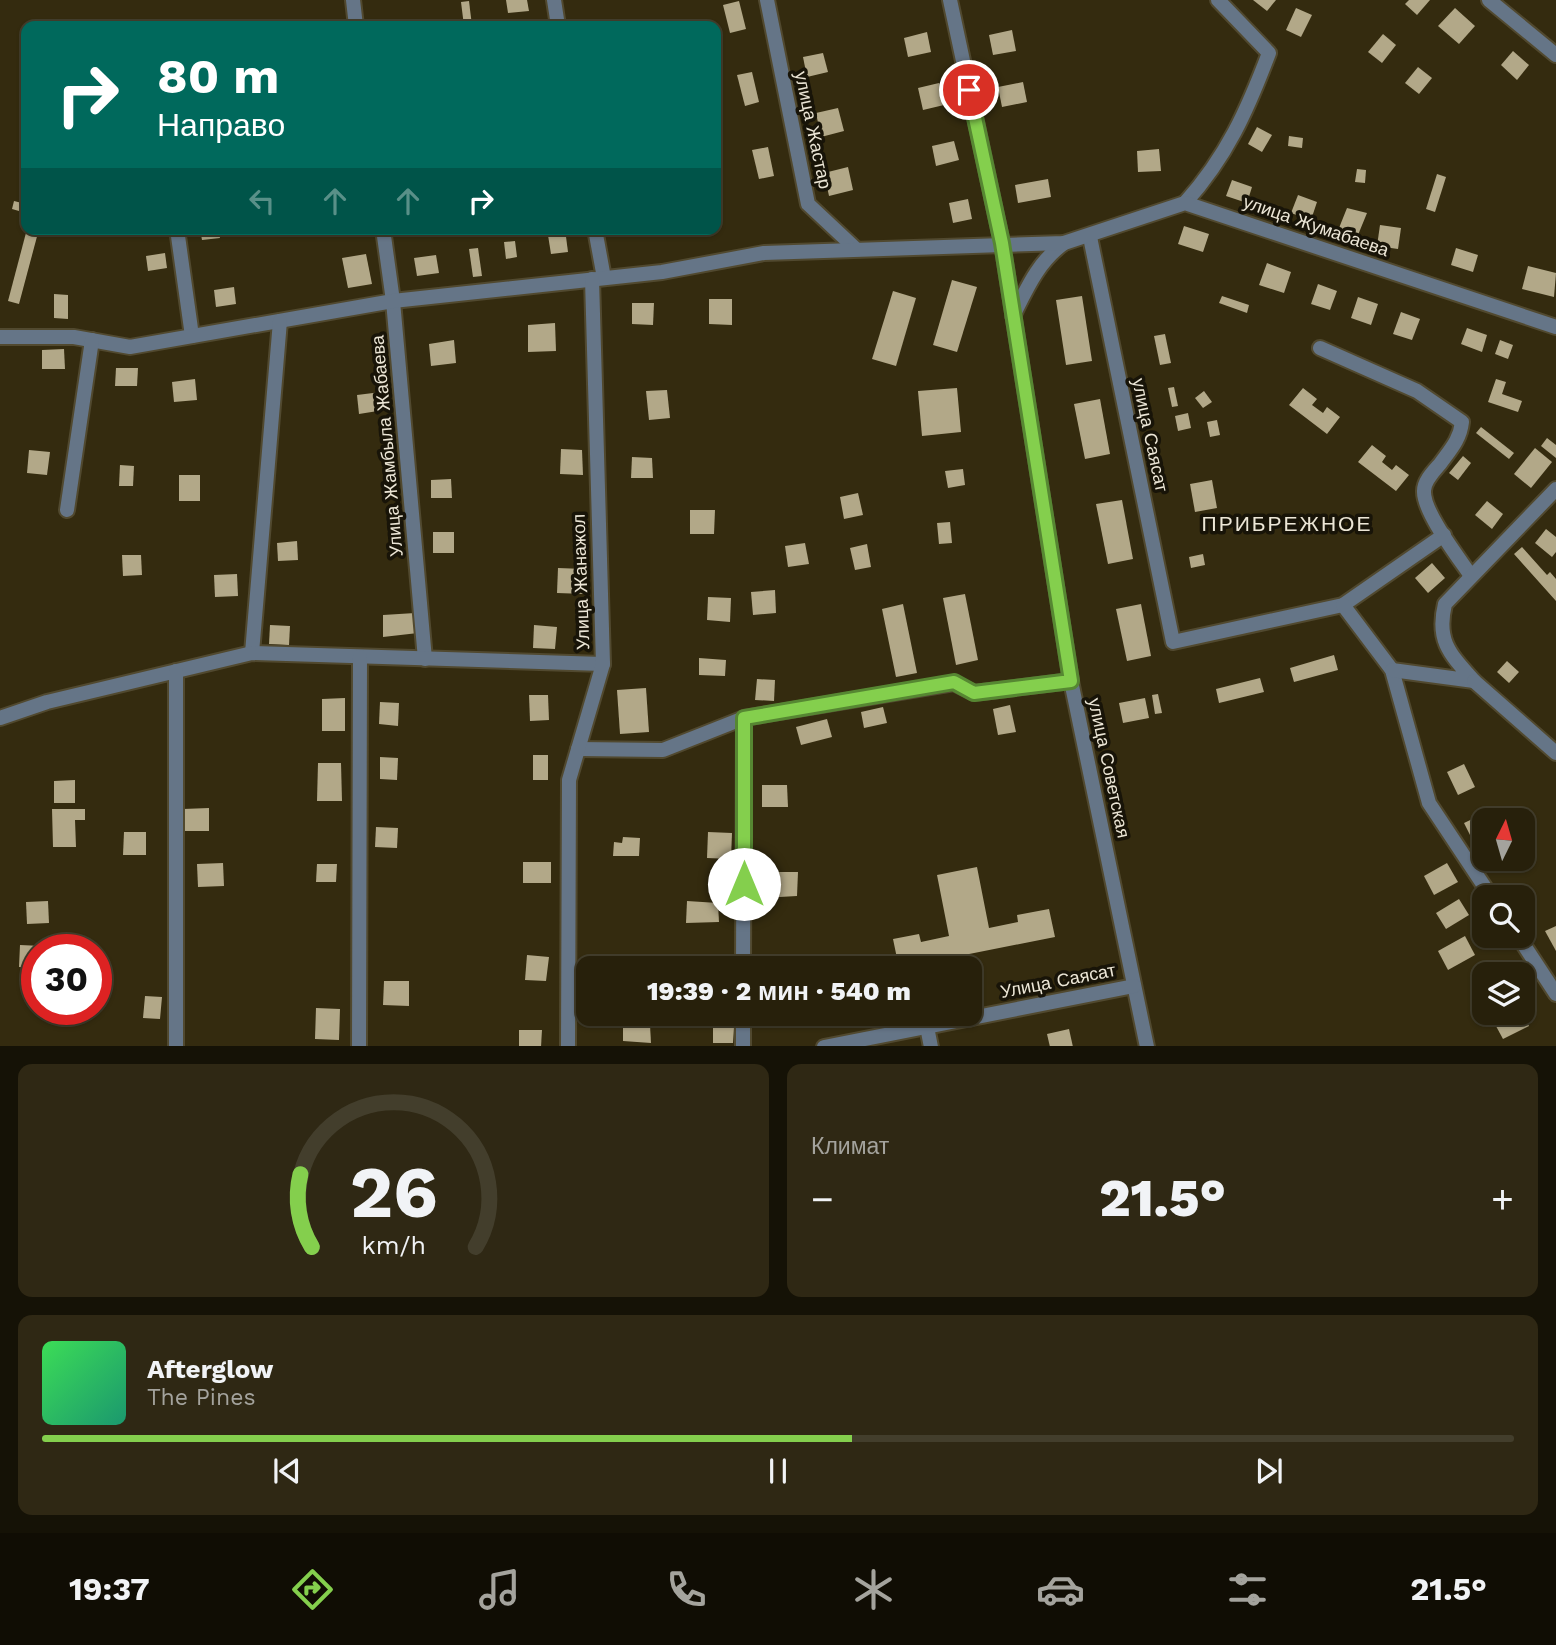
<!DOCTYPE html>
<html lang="ru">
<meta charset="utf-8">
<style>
:root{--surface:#27200b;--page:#2f2814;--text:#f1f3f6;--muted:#a4a39d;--line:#433e2c;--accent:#84cf4d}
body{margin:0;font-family:"Work Sans",sans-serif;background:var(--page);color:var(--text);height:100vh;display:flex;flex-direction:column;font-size:26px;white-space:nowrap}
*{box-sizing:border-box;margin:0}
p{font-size:23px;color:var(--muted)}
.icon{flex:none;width:38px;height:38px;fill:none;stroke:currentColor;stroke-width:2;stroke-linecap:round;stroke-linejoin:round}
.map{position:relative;height:1046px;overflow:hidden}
.drawer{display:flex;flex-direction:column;gap:18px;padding:18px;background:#151206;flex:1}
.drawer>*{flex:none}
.guide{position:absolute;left:21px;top:21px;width:700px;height:214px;border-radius:14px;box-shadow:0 2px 5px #0004,0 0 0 2px var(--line);background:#00695c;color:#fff;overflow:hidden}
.needle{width:46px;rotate:5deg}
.controls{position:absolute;left:1472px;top:808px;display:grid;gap:14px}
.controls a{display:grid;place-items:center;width:63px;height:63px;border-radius:14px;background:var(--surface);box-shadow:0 2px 5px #0004,0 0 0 2px var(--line);font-size:35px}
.speed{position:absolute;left:21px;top:934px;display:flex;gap:14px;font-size:35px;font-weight:700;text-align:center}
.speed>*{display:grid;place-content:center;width:91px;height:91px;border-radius:50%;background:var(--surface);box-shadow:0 2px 5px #0004,0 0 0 2px var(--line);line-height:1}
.speed .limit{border:10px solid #d22;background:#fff;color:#111}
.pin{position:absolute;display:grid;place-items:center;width:60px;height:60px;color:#fff;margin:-30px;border:4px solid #fff;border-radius:50%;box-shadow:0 2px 7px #0007}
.me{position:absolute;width:77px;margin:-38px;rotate:0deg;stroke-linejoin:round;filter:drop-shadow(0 0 5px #0008)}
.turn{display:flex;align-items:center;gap:24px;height:147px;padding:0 21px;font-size:32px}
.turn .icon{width:91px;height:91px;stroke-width:2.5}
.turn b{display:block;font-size:49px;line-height:60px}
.lanes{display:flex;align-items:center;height:66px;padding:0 21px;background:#0003;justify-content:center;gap:35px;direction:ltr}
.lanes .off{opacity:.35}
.big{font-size:52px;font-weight:800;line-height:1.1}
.drawer .widget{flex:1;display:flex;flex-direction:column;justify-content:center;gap:10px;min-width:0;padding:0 24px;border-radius:14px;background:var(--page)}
.drawer .dial{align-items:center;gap:0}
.dial svg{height:182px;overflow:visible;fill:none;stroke:var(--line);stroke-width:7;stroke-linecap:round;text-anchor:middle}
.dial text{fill:var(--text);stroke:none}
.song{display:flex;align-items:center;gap:21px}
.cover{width:84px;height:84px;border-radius:10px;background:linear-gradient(135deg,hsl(130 70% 55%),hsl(160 70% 35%))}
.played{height:7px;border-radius:4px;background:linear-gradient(90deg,var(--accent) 55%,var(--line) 55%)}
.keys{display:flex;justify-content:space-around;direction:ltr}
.heat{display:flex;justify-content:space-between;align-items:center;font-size:38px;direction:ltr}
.drawer .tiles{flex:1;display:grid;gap:18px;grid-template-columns:1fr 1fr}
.widget:last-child{grid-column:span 2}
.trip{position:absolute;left:576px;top:956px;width:406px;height:70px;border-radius:14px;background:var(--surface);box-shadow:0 2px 5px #0004,0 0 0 2px var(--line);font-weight:800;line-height:70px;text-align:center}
.menu{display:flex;height:112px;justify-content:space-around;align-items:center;background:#100d04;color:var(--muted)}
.menu .icon{width:49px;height:49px}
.menu .selected{color:var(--accent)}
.menu b{font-size:32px;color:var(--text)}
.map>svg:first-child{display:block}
.building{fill:#b2a888}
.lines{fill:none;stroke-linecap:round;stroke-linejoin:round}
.minor-casing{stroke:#51492f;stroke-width:18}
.minor{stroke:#657587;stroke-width:14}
.route-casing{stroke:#568732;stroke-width:18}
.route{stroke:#84cf4d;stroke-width:12}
.labels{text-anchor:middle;stroke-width:7;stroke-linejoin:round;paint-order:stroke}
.street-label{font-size:18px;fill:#ece6d6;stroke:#181408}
.quarter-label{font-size:21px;letter-spacing:2px;fill:#ece6d6;stroke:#181408}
</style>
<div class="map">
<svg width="1556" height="1047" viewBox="0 0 1556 1047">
<rect width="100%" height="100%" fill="#342b0f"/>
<g class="building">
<path d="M506,0H527L529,11L508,13Z"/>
<path d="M1253,0H1276L1267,11Z"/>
<path d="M1409,0H1430L1417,15L1405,4Z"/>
<path d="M469,1L472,26H464L461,2Z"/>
<path d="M739,1L746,29L730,33L723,5Z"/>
<path d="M1296,8L1312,15L1301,37L1286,30Z"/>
<path d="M1455,8L1475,26L1459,44L1438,26Z"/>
<path d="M1012,30L1016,51L993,55L989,35Z"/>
<path d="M927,32L931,52L908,57L904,38Z"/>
<path d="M1383,34L1396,45L1382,63L1368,52Z"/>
<path d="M1513,51L1529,65L1517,80L1501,65Z"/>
<path d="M823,53L828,72L807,77L803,57Z"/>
<path d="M1418,67L1432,78L1419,94L1405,83Z"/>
<path d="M752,72L759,102L745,106L737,75Z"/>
<path d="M1023,82L1027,102L1002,107L998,87Z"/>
<path d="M939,83L944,105L923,110L918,88Z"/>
<path d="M838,108L844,131L821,137L816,113Z"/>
<path d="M1257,127L1272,135L1262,152L1248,144Z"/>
<path d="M1289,136L1303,138L1302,148L1288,146Z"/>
<path d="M954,141L959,160L936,166L932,146Z"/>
<path d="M768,147L774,176L759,179L752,150Z"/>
<path d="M1159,149L1161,171L1138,172L1137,151Z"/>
<path d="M848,167L853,190L829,196L824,173Z"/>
<path d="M1357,169L1366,170L1365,183L1355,182Z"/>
<path d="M1437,174L1446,177L1435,212L1426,209Z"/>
<path d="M1048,179L1051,197L1018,203L1015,185Z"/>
<path d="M1232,180L1252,187L1247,203L1226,196Z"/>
<path d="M1298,195L1317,202L1311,220L1291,213Z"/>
<path d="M968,199L972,219L953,223L949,203Z"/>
<path d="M14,201L26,204V213L12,209Z"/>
<path d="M1347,208L1367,213L1358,235L1339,228Z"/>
<path d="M1380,225L1401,228L1398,249L1377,246Z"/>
<path d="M1184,226L1209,234L1203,252L1178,244Z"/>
<path d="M27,229H39L19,304L8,301Z"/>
<path d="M200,229H218L220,238L202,240Z"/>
<path d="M547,229H565L568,252L551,254Z"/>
<path d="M515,241L517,257L506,259L504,242Z"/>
<path d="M478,248L482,276L473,277L469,249Z"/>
<path d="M1456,248L1478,255L1473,272L1451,265Z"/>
<path d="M165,253L167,268L148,271L146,256Z"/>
<path d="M366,254L372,284L348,288L342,258Z"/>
<path d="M436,255L439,273L417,276L414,258Z"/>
<path d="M1267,263L1291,272L1284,293L1259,285Z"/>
<path d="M1528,266L1556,273L1554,297L1522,289Z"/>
<path d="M952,280L977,287L957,352L933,345Z"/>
<path d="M1318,284L1337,291L1330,310L1311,304Z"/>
<path d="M234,287L236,304L216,307L214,290Z"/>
<path d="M893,291L916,298L896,366L872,359Z"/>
<path d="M54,294L68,295V319L54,318Z"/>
<path d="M1082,296L1092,361L1066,365L1056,300Z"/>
<path d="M1222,296L1249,305L1247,313L1219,303Z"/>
<path d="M1358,297L1378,304L1371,325L1351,318Z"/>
<path d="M709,299H732V325L709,324Z"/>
<path d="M632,303H654L653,325L632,324Z"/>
<path d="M1401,312L1420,319L1412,340L1393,334Z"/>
<path d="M555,323L556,351L528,352V325Z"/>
<path d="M1467,328L1487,335L1482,352L1461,344Z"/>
<path d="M1165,334L1171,363L1160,365L1154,336Z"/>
<path d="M454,340L456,363L431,366L429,344Z"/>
<path d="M1500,340L1513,345L1508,359L1495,354Z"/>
<path d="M64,349L65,369H42V350Z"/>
<path d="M116,368H138L137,386H115Z"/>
<path d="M195,379L197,400L174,402L172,382Z"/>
<path d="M1496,379L1506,382L1502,394L1522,401L1518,412L1488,402Z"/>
<path d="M1174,387L1178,406L1172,407L1168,388Z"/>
<path d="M957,388L961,432L922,436L918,391Z"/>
<path d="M1303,388L1317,399L1312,405L1323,413L1327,407L1340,417L1327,434L1289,405Z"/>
<path d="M667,390L670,418L649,420L646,391Z"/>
<path d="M1204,391L1212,402L1203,408L1195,398Z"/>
<path d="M381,392L384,410L359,414L357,395Z"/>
<path d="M1100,399L1110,454L1085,459L1074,404Z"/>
<path d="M1188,413L1191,428L1178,431L1175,416Z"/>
<path d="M1217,420L1220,435L1210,437L1207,422Z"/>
<path d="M1481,427L1514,453L1509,459L1476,433Z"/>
<path d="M1547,438L1556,445V458L1541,446Z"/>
<path d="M1372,445L1386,456L1382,462L1392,470L1396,465L1409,475L1396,491L1358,462Z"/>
<path d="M1535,448L1552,462L1531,488L1514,474Z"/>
<path d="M561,449L582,450L583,475L560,474Z"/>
<path d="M29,450L50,452L47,475L27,473Z"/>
<path d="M1463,456L1471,463L1458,480L1449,473Z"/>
<path d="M632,457L652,458L653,478H631Z"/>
<path d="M120,465L134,466L133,486H119Z"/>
<path d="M963,469L965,485L948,488L945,471Z"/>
<rect x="179" y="475" width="21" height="26"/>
<path d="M451,479L452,498H431V480Z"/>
<path d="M1212,480L1217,508L1195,512L1190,484Z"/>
<path d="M858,493L863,515L844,519L840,497Z"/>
<path d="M1122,500L1133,559L1108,564L1096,504Z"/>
<path d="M1487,501L1503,514L1492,529L1475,515Z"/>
<path d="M690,510H715L714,534H690Z"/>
<path d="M950,522L952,543L939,544L937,523Z"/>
<path d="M1546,529L1556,537V552L1552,557L1535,543Z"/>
<rect x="433" y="532" width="21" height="21"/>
<path d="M297,541L298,560L278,561L277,543Z"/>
<path d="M805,543L809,564L788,567L785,546Z"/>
<path d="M867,544L871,567L855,570L850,548Z"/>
<path d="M1522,547L1547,575L1550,572L1556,579V601L1514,554Z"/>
<path d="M1203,554L1205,565L1191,568L1189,557Z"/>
<path d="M122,555H141L142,575L123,576Z"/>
<path d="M1432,563L1445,578L1428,593L1415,578Z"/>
<path d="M558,568L584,569L585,594L557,593Z"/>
<path d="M237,574L238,596L215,597L214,575Z"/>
<path d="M775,590L776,613L753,615L751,592Z"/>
<path d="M965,594L978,660L956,665L943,598Z"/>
<path d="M708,597L731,598L730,622L707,620Z"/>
<path d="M903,604L917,673L896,677L882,609Z"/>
<path d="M1141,604L1151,656L1127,661L1116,609Z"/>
<path d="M415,613L418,633L383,637V615Z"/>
<path d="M270,625L290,626L289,645L269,644Z"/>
<path d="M534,625L557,627L555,649L533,648Z"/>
<path d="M1334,655L1338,670L1294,682L1290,668Z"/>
<path d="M699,658L726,660L725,676L699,675Z"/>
<path d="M1507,661L1519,672L1509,683L1497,672Z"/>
<path d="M1260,678L1264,692L1219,703L1216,689Z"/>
<path d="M757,679L775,680L774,701L755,700Z"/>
<path d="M646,688L649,732L620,734L617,690Z"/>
<path d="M1158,694L1162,713L1155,714L1152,695Z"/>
<path d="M529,695H548L549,720L530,721Z"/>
<path d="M345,698V731H322V699Z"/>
<path d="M1145,698L1149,718L1123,723L1119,703Z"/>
<path d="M380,702L399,703L398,726L379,724Z"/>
<path d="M1010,705L1016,732L998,735L993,709Z"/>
<path d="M883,707L887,723L864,728L861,712Z"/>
<path d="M827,719L832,737L801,745L796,727Z"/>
<rect x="533" y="755" width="15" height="25"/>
<path d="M380,757L398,758L397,780L380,779Z"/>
<path d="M318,763H341L342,801H317Z"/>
<path d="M1464,764L1475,787L1458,795L1447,772Z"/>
<path d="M75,780V803H54V781Z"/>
<path d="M762,785H787L788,807H762Z"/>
<path d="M209,808V831H184L183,809Z"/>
<path d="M52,809H85V820H75L76,847H53Z"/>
<path d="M1485,813L1489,821H1484V847L1478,851L1464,823Z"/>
<path d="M376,827L398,828L397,848L375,847Z"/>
<path d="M124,832H146V855H123Z"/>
<path d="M708,832L732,833L731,859L707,858Z"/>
<path d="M623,837L640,838L639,856H613L614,842L622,843Z"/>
<rect x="523" y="862" width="28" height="21"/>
<path d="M223,863L224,886L198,887L197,864Z"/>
<path d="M1447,863L1458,882L1434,895L1424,876Z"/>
<path d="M317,864H337L336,882H316Z"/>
<path d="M977,867L989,928L1018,922L1017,915L1049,909L1055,937L899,968L893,939L919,934L921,942L949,936L937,875Z"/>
<path d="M761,872H798L797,896L762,898Z"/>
<path d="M1459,899L1469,915L1446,929L1436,913Z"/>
<path d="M48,901L49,923L27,924L26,902Z"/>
<path d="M687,901L718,903L719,922L686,923Z"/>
<path d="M1556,926V951L1545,931Z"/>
<path d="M1465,936L1475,955L1448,970L1438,951Z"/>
<path d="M20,945L42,946V950H37V968L19,967Z"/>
<path d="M527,955L549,957L546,981L525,980Z"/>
<path d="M1494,966L1499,975H1484L1482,993L1473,978Z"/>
<path d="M384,981H409V1006L383,1005Z"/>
<path d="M145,996L162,997L160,1019L143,1018Z"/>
<path d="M316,1008L340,1009L339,1040L315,1039Z"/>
<path d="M772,1013H801V1018L772,1019Z"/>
<path d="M1494,1013H1523L1529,1026L1503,1039L1490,1015Z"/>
<path d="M623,1025H650L651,1043L623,1041Z"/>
<path d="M713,1027H734L733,1043H713Z"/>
<path d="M1069,1029L1073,1047H1050L1047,1034Z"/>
<path d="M519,1030H542L541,1047H519Z"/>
</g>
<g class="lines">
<defs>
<g id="minor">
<path d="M353,0L356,26"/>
<path d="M554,0L558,26"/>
<path d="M767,0L808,204L856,249"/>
<path d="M950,0L1002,243L1071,681L1147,1047"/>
<path d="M1489,0L1556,55"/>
<path d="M1185,203C1227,156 1247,111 1269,53L1218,0"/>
<path d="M177,229L192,336"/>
<path d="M383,229L393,301L425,659"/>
<path d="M595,229L604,278"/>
<path d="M1090,237L1173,642L1343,605L1444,535"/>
<path d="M1013,316C1027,288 1038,262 1064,243"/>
<path d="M0,337H74L130,347L393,301L662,272L764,253L1064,243L1185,203L1556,327"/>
<path d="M1320,348L1417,391L1462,422C1460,440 1450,450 1440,464C1433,472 1424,481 1424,491C1423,512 1459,558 1471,576"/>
<path d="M67,510L92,340"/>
<path d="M1343,605L1392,670L1429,803L1492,898"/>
<path d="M252,653L280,321"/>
<path d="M1392,670L1474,681C1450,654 1436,641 1445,604L1556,489"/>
<path d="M1474,681L1556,753"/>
<path d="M0,718L47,702L252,653L603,664"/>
<path d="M578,749L663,750L744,718L954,683L974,693L1071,681"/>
<path d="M1518,936L1556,994"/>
<path d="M743,968L744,718"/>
<path d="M927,1027L931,1047"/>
<path d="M176,1047V671"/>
<path d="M359,1047L360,657"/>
<path d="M568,1047L569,780L603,664L592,279"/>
<path d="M743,1047V1013"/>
<path d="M824,1047L1134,986"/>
</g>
</defs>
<use href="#minor" class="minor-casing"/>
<use href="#minor" class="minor"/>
</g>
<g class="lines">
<defs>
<path id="route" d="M744,884V718L954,682L974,693L1071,681L1002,243L969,90"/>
</defs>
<use href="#route" class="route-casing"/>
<use href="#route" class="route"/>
</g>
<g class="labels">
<g class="street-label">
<text transform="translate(813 130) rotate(78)" y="6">улица Жастар</text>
<text transform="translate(1316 226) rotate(19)" y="6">улица Жумабаева</text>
<text transform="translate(1150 435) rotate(78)" y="6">улица Саясат</text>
<text transform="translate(387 446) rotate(-95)" y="6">Улица Жамбыла Жабаева</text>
<text transform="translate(581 582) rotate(-92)" y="6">Улица Жанажол</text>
<text transform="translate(1109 768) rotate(78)" y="6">улица Советская</text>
<text transform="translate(1058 981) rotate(-11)" y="6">Улица Саясат</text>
</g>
<g class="quarter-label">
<text x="1287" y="531">ПРИБРЕЖНОЕ</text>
</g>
</g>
</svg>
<div class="controls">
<a><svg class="needle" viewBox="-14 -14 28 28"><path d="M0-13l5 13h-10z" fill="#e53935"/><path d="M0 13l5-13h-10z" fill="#a4a39d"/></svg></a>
<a><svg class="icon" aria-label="search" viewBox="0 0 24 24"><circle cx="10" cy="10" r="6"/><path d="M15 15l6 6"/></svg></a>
<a><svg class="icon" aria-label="layers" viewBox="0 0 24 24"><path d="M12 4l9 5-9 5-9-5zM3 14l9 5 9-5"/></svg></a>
</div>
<div class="speed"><div class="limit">30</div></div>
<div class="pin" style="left:969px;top:90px;background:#d93025"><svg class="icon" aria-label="arrive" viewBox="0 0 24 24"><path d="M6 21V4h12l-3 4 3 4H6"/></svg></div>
<svg class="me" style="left:744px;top:884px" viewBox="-20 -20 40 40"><circle r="19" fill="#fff"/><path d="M0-13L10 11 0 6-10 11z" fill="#84cf4d"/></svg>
<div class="trip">19:39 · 2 мин · 540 m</div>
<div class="guide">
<div class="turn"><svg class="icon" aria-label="right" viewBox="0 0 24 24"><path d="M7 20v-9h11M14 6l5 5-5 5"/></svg><div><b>80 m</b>Направо</div></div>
<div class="lanes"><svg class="icon off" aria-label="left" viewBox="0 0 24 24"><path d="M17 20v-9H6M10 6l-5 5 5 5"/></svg><svg class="icon off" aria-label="ahead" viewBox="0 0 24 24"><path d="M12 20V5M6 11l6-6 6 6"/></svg><svg class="icon off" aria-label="ahead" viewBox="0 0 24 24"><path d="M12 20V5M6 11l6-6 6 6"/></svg><svg class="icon" aria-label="right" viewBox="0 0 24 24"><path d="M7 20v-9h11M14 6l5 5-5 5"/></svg></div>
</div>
</div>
<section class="drawer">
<div class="tiles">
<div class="widget dial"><svg viewBox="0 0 100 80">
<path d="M14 69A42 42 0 1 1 86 69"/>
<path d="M14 69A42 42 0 0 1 9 37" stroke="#84cf4d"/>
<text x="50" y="56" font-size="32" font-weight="700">26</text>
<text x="50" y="72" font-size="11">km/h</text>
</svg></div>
<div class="widget"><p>Климат</p>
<div class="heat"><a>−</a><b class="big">21.5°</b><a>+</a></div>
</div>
<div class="widget">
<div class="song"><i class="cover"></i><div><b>Afterglow</b><p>The Pines</p></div></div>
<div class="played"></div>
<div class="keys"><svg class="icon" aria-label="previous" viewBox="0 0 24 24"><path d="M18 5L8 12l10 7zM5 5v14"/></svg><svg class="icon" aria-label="pause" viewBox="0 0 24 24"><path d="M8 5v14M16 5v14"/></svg><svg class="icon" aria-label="next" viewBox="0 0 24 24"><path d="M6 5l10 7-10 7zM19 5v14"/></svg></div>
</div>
</div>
</section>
<nav class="menu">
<b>19:37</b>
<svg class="icon selected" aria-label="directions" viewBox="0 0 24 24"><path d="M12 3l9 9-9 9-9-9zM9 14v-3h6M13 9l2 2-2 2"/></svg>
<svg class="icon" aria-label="music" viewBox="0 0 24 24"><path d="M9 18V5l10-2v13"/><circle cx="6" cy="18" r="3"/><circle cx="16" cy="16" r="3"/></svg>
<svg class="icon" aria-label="phone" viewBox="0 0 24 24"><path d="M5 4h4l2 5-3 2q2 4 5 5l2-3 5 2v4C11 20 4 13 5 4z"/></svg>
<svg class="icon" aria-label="climate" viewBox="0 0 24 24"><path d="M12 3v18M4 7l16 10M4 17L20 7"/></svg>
<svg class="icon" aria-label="car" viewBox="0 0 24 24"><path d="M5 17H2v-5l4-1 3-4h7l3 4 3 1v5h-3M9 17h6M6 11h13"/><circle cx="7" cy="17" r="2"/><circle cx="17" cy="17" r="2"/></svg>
<svg class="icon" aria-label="filters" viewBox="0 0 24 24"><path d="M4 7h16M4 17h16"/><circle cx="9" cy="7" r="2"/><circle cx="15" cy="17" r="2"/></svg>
<b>21.5°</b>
</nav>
